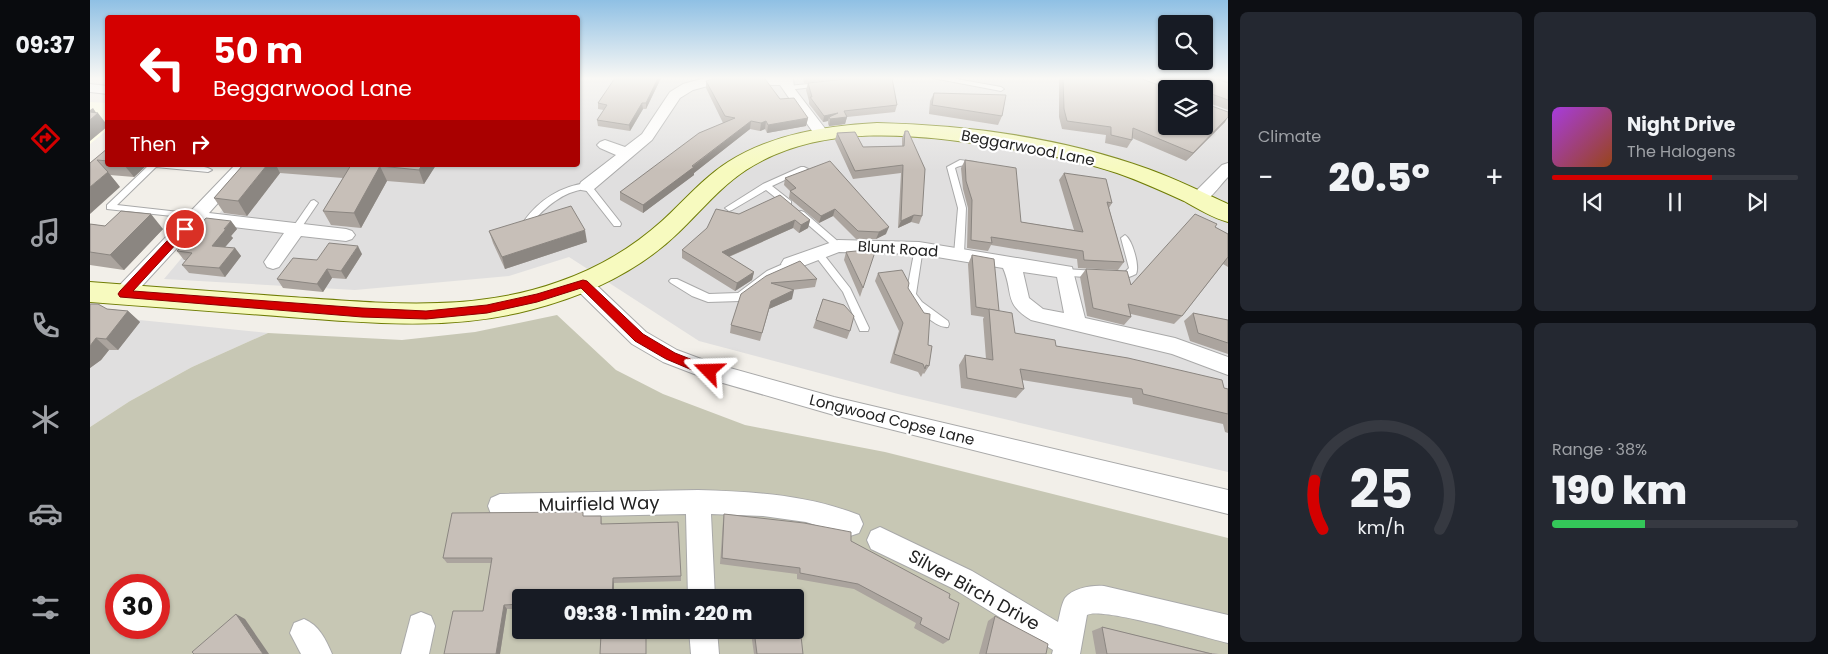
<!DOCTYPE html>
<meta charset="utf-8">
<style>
:root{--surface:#171b24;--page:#242831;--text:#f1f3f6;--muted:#9ea1a6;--line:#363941;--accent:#d40000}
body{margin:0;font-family:Poppins,sans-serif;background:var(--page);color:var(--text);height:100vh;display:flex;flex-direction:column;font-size:19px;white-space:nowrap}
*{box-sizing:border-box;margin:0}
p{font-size:16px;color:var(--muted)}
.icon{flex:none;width:28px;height:28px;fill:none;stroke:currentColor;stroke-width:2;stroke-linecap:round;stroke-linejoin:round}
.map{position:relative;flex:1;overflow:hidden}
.panel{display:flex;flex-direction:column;gap:12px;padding:12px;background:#0d0f14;width:600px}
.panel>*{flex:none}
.hud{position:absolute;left:15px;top:15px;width:475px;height:152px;border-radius:5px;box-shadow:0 1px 4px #0004;background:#d40000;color:#fff;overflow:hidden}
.tools{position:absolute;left:1068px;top:15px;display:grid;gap:10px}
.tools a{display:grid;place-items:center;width:55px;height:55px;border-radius:5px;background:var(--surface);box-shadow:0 1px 4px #0004;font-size:25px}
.speed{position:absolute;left:15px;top:574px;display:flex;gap:10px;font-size:25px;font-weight:700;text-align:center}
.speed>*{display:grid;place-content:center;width:65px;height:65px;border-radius:50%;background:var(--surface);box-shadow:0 1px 4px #0004;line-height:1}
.speed .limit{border:8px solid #d22;background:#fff;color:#111}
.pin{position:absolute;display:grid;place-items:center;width:42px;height:42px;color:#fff;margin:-21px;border:2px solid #fff;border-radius:50%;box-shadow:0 1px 5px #0007}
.me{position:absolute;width:55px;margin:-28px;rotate:292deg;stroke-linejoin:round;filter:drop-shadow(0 0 4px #0008)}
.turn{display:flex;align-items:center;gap:18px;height:105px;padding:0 25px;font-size:22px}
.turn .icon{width:65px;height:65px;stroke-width:2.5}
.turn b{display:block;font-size:35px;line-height:42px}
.then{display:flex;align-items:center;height:48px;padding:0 25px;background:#0003;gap:10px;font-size:19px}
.big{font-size:38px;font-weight:800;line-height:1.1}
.panel .widget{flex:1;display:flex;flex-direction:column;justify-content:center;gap:8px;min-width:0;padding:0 18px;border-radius:8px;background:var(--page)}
.panel .dial{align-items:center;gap:0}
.dial svg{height:130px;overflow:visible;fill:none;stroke:var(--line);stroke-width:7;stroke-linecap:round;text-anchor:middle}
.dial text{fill:var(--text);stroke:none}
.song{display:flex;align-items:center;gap:15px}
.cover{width:60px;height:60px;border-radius:8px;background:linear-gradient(135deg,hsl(280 70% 55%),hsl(20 70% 35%))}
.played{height:5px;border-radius:2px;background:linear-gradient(90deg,var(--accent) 65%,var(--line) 65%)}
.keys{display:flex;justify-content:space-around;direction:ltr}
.heat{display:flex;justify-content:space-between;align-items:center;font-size:28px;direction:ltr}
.charge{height:8px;border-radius:4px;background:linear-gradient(90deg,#34c759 38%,var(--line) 0)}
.panel .tiles{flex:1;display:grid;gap:12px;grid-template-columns:repeat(2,1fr)}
.trip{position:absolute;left:422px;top:589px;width:292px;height:50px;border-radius:5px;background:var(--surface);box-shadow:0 1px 4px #0004;font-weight:800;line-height:50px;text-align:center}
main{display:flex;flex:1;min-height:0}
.menu{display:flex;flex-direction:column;width:90px;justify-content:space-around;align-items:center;background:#090b0e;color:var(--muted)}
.menu .icon{width:35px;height:35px}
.menu .active{color:var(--accent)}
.menu b{font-size:22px;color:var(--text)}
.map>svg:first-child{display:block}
.residential{fill:#e0dfdf;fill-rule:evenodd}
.education{fill:#ffffe5}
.construction{fill:#c7c7b4;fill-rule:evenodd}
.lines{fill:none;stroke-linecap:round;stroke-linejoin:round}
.lane-casing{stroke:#a9a9a9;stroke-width:2}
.street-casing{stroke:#a9a9a9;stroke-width:2}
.secondary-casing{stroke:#707d05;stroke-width:2}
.lane{fill:#fff;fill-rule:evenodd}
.street{fill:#fff;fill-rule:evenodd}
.secondary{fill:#f7fabf;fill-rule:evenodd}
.wall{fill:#aba49e;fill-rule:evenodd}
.shaded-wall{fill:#8b8681}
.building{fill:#c7bfb8;stroke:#8b8681}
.route{fill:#d40000;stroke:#8a0000}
.labels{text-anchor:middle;stroke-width:4.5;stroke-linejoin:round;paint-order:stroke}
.street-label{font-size:15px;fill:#222;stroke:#fff}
.near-street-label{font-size:18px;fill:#222;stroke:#fff}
</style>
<main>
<nav class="menu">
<b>09:37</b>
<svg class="icon active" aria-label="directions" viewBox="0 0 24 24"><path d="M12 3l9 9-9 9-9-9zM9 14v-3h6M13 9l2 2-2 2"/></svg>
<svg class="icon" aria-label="music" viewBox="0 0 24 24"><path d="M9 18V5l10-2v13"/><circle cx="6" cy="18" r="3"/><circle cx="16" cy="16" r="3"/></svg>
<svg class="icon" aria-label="phone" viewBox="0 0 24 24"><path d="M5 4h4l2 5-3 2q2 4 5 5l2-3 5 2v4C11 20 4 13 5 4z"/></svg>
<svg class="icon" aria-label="climate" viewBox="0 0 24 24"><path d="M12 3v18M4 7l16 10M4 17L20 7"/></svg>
<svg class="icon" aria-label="car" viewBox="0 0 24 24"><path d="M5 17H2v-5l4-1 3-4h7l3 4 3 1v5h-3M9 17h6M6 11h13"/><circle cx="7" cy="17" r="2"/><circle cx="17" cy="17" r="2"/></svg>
<svg class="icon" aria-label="filters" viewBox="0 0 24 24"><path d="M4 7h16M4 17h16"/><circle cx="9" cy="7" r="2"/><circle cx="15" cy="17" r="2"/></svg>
</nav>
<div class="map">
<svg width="1138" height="654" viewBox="0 0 1138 654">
<rect width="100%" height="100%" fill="#f2efe9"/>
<g class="residential">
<path d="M488,78H1138V472L808,394L609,341L479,257L419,276L265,290L74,279L170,165H488ZM1076,89H1114V126H1076Z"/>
<path d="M0,315L178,333L102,367L40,401L0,427Z"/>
</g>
<path class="education" d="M0,102L17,103V130L0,144Z"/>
<path class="construction" d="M467,315L526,370L573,394L655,425L795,452L1138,538V654H0V427L40,401L102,367L178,333L312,340L385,332ZM26,585H69V628H26ZM431,598H706V630H431Z"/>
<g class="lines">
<defs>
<g id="lane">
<path d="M843,78H861L911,87L914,89L911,91Z"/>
<path d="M730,83L733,85L732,86L697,90L694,88L697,86Z"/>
<path d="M870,160L885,162L889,164C882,169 875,162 865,168L876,208L874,254L869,257L864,254L868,208L857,167Z"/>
<path d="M59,165C73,165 112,163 122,170L118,172L66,167L27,205L107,214L111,217L110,219L17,209V205Z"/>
<path d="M711,167H714L718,169L682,186L701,201V205H695L676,190L642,210L639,211L635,208L673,184Z"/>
<path d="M497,183L500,184L530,222L531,224L530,226H524L495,189C472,192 456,207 441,223H435L434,221C449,200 471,186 497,183Z"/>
<path d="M224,200L228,203L209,231H203L202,229L203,227L221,201Z"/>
<path d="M711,211L714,212L751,244L752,246L751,248H745L708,216L707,214L708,212Z"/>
<path d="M1035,235C1042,239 1050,266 1046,274C1038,278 1027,282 1020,275L1022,273L1035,272L1039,268L1031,238Z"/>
<path d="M829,245L833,248L826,294L832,302L858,321L859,324L858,327C846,329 822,305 816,295L825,248Z"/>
<path d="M728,250L731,251L760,288L779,328L778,331H770L753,292L723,253Z"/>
<path d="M700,261L703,262L705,264L703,266L683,275L650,301L618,302L602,296L581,283L579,281L581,279H587L619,294L648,293L677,271Z"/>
<path d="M975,269L1006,271L1011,274C1005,279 976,277 970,272Z"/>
</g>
<g id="street">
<path d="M615,78H703L704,88L740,135L737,138H727L690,85L625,84L603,90L590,98L562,140L503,190L497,191L491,190L489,186L491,182L526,155L510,148L507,145L510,142L515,140L535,147L552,134L580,92L593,84Z"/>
<path d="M0,84L18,86V94L0,92Z"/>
<path d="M1138,163V177C1128,187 1117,207 1102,203L1100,199L1102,195L1132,165Z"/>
<path d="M145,165H162L119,213L256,229L262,231L265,235L262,239L256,241L211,236L189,267L183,269L177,267L174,262L194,233L110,223L40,299L33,301L26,299L23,294L26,289Z"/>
<path d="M748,240L829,242L982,267L995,318L1085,338L1138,357V375L1082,354L941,320C913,303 924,293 913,268L829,254L749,252L700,271L694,269L691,264L694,259ZM933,272L967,277L974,313L953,309L939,298Z"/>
<path d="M493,277L500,279L556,332L587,350L622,363L744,397L1138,490V514L744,415L612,377L573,362L542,344L486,289L484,284L486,279Z"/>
<path d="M608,490C665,492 715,494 769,515L773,524L769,533L760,536L716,522L673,516L621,514L625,598H598L596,514L410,518L401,514L398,506L401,498L410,494Z"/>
<path d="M790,527L882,571L968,622C970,615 971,605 975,598C983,588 1002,585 1014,586L1138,615V643C1117,638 1010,606 997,615L990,654H962L963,650L864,589L781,549L777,540L781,531Z"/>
<path d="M331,612L341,616L345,626L339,654H311L321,616Z"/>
<path d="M214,619C229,625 236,640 242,654H211L200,633L204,623Z"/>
<path d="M599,630H627L629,654H601Z"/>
</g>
<path id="secondary" d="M787,123C877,125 973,138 1058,169C1086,179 1112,192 1138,204V222C1123,218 1108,209 1094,201C1072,191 1050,181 1027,173C989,160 949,153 909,147C826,134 730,122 656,170C630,187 611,211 589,232C548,272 495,296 440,310C361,331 280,323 199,317C133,312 66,307 0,302V282C67,287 134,292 201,297C290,303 382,313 468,282C506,269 542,248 572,221C594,201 613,178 638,162C682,134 735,126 787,123Z"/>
</defs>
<use href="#lane" class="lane-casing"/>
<use href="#street" class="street-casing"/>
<use href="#secondary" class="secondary-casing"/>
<use href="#lane" class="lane"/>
<use href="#street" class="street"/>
<use href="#secondary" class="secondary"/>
</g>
<g class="wall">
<path d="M525,78H571L556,109H553L540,131L508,126L507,120L514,110L508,109V103Z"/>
<path d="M713,78H762L714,83Z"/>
<path d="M969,78H1049L1079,89L1080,88L1059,78H1124L1128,80V78H1138V110L1119,103V105L1135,122L1096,161L1042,138V140L1037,148L1015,143L1016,135L972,129L969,117ZM1076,89H1114L1076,126Z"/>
<path d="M616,81L690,99L718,118L716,126L677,133L675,129L670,131L660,129L604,173V175L553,213L530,200V192L633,123L616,88Z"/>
<path d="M718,83L807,105L805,112L757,117L755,124L739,126L738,124V121L733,122L719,104V101L716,90Z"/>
<path d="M844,93L912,116L908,125L839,114L840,101Z"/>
<path d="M815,131L832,216L829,224L821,222L808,228L811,173L763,179L745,140L747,133L773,147L812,146V138Z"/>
<path d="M18,148V165H57L44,177L20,175L30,187L0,163Z"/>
<path d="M875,160L931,222L984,230L969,180L974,173L1022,203L1019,208L1034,262L1028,270L988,268L987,259L901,245L898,251L877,248L878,208L873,189L871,168Z"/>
<path d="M153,165H346L334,184L297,181L271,228L241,225L233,211L253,178L190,173L157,216L134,213L124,198Z"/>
<path d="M695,178L796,234L786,239H766L743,216L729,223L699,198L700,191L694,185Z"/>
<path d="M649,214L720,220L718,228L709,233L703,228L639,257L664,272L662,280L645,291L592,258V250Z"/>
<path d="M141,221L147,229L141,236L143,238L135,247L145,248L151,256L135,277L99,273L92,265L96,260H94L87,251Z"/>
<path d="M0,224L15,226L73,229L34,270L0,265Z"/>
<path d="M1125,227L1138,234V267L1133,264L1092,316L1084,324L1041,314V317L1034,325L997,316L990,277L996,269L1041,285Z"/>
<path d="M399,231L497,242L415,269L403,243Z"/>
<path d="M756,252L773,288L770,297L754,260Z"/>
<path d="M272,254L256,279L242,278L233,292L193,288L187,279L227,260Z"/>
<path d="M882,255L909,311L925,333L966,346L1138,389V433L1135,432L1133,424L1043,404L1042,398L932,380L934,389L926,398L871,388L869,365L875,355L896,359L893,319L894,317L881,315L878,264Z"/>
<path d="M788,273L818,288L838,345L839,366L834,374L833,373L831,377L828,372L800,363L809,331L785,281Z"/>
<path d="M676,276L727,279L725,287L702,290V299L679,309L670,341L640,333L641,325Z"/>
<path d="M733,299L760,331L757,339L723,328Z"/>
<path d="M0,304L17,309L38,311L50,322L28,350H19L11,360L0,368Z"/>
<path d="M1103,313L1138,320V354L1100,341L1094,321Z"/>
<path d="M634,514L761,541L859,598V640L853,644L824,628L826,623L764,589L707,579V574L630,564L633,521Z"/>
<path d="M494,516H511L512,524L591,576V581L524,583V598H431V609H417L410,654H354L393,611L401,563H357L353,558Z"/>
<path d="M905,616L956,654H889L898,621Z"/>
<path d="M1012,627L1120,653H1123L1129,654H1006L1002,631Z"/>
<path d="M663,630H706L713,654H664L661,633Z"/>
</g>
<g class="shaded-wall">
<path d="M568,78H571L556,109V103Z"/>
<path d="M552,103L553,109L540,131L539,125Z"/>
<path d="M3,108L7,114L8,113L18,126L0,141V110Z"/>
<path d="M748,113L757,117L755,124L739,126L740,119L739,117L738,121L733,122L734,116Z"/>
<path d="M1138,117L1135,122L1096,161L1103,153Z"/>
<path d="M718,118L716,126L677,133L678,125Z"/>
<path d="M661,121L660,129L604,173V175L553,213V205Z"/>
<path d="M676,121L675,129L670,131L671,123Z"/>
<path d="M34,165H57L44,177Z"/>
<path d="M177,165H186L190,173L157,216L148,201Z"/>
<path d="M332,165H346L334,184L329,170Z"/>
<path d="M290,166L297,181L271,228L264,213Z"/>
<path d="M18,172L30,187L0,214V187Z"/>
<path d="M745,209L743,216L729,223L731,216Z"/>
<path d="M61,214L73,229L34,270L20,255Z"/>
<path d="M824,215L821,222L808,228L811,221Z"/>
<path d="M705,220L703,228L631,260L632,252Z"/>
<path d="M720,220L718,228L709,233L711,225Z"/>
<path d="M141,221L147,229L141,236L143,238L129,254L122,246Z"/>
<path d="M799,227L796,234L786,239L789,232Z"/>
<path d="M495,230L497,242L415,269L412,257Z"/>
<path d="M268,246L272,254L256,279L251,271Z"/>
<path d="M145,248L151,256L135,277L129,268Z"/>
<path d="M237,269L242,278L233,292L227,284Z"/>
<path d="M664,272L662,280L645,291L647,283Z"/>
<path d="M704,290L702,299L679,309L670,341L681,301Z"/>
<path d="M38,311L50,322L28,350L16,339Z"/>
<path d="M6,338L19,350L11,360L0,368V346Z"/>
<path d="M523,578L524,583V598H522Z"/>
<path d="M414,605L417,609L410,654H406Z"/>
<path d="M146,614L155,619L179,654H173Z"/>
</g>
<g class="building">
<path d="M525,78H568L556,103H552L539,125L507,120L517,105L508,103Z"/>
<path d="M624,78L675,79L690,99L704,98L718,118L678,125L676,121L671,123L661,121L602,166L604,167L553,205L530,192L609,133L645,118L635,116L616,81Z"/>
<path d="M766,78H802L807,105L754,111L757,117L740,119L739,117L748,113L734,116L720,97H722L718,83Z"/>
<path d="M973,78H1049L1080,89H1076V126H1114V89H1083V83L1087,82V80L1083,78H1124L1138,83L1136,78H1138V100L1119,93V105L1138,112V117L1103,153L1043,128L1042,140L1021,135V127L977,121L974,109Z"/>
<path d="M844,93L916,95L912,116L842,105Z"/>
<path d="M0,112L8,113L0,120Z"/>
<path d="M815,131H818L835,169L832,216L824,215L811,221L813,165L765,171L747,133L765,132L773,147L814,146Z"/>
<path d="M18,148V161L7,160L18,172L0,187V163Z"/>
<path d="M875,160L926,168L931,222L993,232L974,173L1016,179L1022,203L1017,202L1034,262L994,260L993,251L901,237L902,243L881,240L882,200L876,181Z"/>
<path d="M740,161L799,227L789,232L768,231L745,209L731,216L700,191L706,188L695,178Z"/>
<path d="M153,165H177L148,201L124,198Z"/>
<path d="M261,165H332L329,170L290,166L264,213L233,211Z"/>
<path d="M690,195L720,220L711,225L705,220L632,252L664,272L647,283L592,250L617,228L626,209L649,214Z"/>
<path d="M481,206L495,230L412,257L399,231Z"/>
<path d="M31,211L61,214L20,255L0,252V224L15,226Z"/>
<path d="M1105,214L1127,224L1125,227L1138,234V257L1092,316L1038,304L1041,317L1003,308L996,269L1037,271L1041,285Z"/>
<path d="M116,218L141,221L134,229H136L122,246L145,248L129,268L92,265L102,253L87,251Z"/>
<path d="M239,243L268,246L251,271L237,269L227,284L187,279L203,258L227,260Z"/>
<path d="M786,249L773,288L756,252Z"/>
<path d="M882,255L904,259L909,311L886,307Z"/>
<path d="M710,261L727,279L681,283L704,290L681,301L672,333L641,325L651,294L676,276Z"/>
<path d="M812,270L819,283L818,288L834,313L840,314L838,345L842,346L839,366L836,365L835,369L833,364L804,354L813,323L788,273Z"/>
<path d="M733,299L754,305L764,316L760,331L726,320Z"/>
<path d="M0,304H8L17,309L38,311L16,339L6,338L0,346Z"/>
<path d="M899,309L922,313L925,333L965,340L966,346L1038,358L1132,380L1134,388L1138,389V414L1053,394L1052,389L930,369L934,389L877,378L875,355L903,360Z"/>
<path d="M1103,313L1138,320V343L1108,333Z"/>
<path d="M493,512V516H511V524L588,522L591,576L523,578L522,598H431V604L414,605L406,654H354L363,611H393L402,558H353L362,513Z"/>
<path d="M634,514L714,523L761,532V541L860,594L859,598L869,603L859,640L830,624L832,618L768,584L710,573V568L632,558Z"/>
<path d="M146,614L173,654H104L102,652Z"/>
<path d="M905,616L958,644L956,654H896Z"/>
<path d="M706,627H710L713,654H667L664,630H706Z"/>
<path d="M1012,627L1122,654H1017Z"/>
<path d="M556,633V654H510L511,634Z"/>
</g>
<linearGradient id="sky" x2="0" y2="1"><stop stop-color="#8fc0e4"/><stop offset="0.46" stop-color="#f9f8f5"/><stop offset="1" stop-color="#f9f8f5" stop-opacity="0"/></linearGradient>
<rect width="1138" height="170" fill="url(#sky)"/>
<path class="route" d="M91,226H95L100,229L43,291L272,308L336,311L397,305L447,294L493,280L497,281L553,334L585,353L623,368L625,371L623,375H614L576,359L545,341L491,288L447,302L397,313L336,319L272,317L30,297L28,294L30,291Z"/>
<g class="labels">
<g class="street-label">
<text transform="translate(938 148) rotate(11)" y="5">Beggarwood Lane</text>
<text transform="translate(808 249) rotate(4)" y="5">Blunt Road</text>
<text transform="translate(802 420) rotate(14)" y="5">Longwood Copse Lane</text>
</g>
<g class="near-street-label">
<text transform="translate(509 504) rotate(-1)" y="6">Muirfield Way</text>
<text transform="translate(884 590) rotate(29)" y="6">Silver Birch Drive</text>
</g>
</g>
</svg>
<div class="tools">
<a><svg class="icon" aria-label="search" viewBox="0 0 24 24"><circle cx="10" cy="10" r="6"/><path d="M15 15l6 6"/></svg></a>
<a><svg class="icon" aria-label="layers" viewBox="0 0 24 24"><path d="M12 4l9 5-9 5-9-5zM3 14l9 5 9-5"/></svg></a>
</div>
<div class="speed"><div class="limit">30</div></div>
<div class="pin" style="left:95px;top:229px;background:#d93025"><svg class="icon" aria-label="arrive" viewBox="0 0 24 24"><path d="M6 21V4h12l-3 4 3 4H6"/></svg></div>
<svg class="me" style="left:619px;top:371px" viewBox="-20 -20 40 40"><path d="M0-17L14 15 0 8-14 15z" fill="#d40000" stroke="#fff" stroke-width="4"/></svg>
<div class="trip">09:38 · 1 min · 220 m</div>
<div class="hud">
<div class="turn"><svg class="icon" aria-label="left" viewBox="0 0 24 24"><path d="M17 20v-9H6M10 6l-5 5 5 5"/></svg><div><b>50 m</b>Beggarwood Lane</div></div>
<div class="then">Then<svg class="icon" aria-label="right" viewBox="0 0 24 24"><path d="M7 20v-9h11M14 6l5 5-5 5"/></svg></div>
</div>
</div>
<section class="panel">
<div class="tiles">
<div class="widget"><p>Climate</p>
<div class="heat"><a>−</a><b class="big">20.5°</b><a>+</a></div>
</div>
<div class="widget">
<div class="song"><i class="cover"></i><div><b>Night Drive</b><p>The Halogens</p></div></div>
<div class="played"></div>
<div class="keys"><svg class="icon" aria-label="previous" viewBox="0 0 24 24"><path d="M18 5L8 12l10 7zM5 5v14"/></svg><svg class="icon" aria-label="pause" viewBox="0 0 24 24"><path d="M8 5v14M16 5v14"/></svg><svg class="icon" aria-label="next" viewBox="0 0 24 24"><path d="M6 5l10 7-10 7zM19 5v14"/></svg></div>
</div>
<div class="widget dial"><svg viewBox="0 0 100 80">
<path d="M14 69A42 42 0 1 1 86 69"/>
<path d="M14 69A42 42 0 0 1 9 39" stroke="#d40000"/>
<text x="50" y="56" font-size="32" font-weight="700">25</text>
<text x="50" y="72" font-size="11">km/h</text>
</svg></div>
<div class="widget"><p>Range · 38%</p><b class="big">190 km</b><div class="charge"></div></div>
</div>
</section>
</main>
